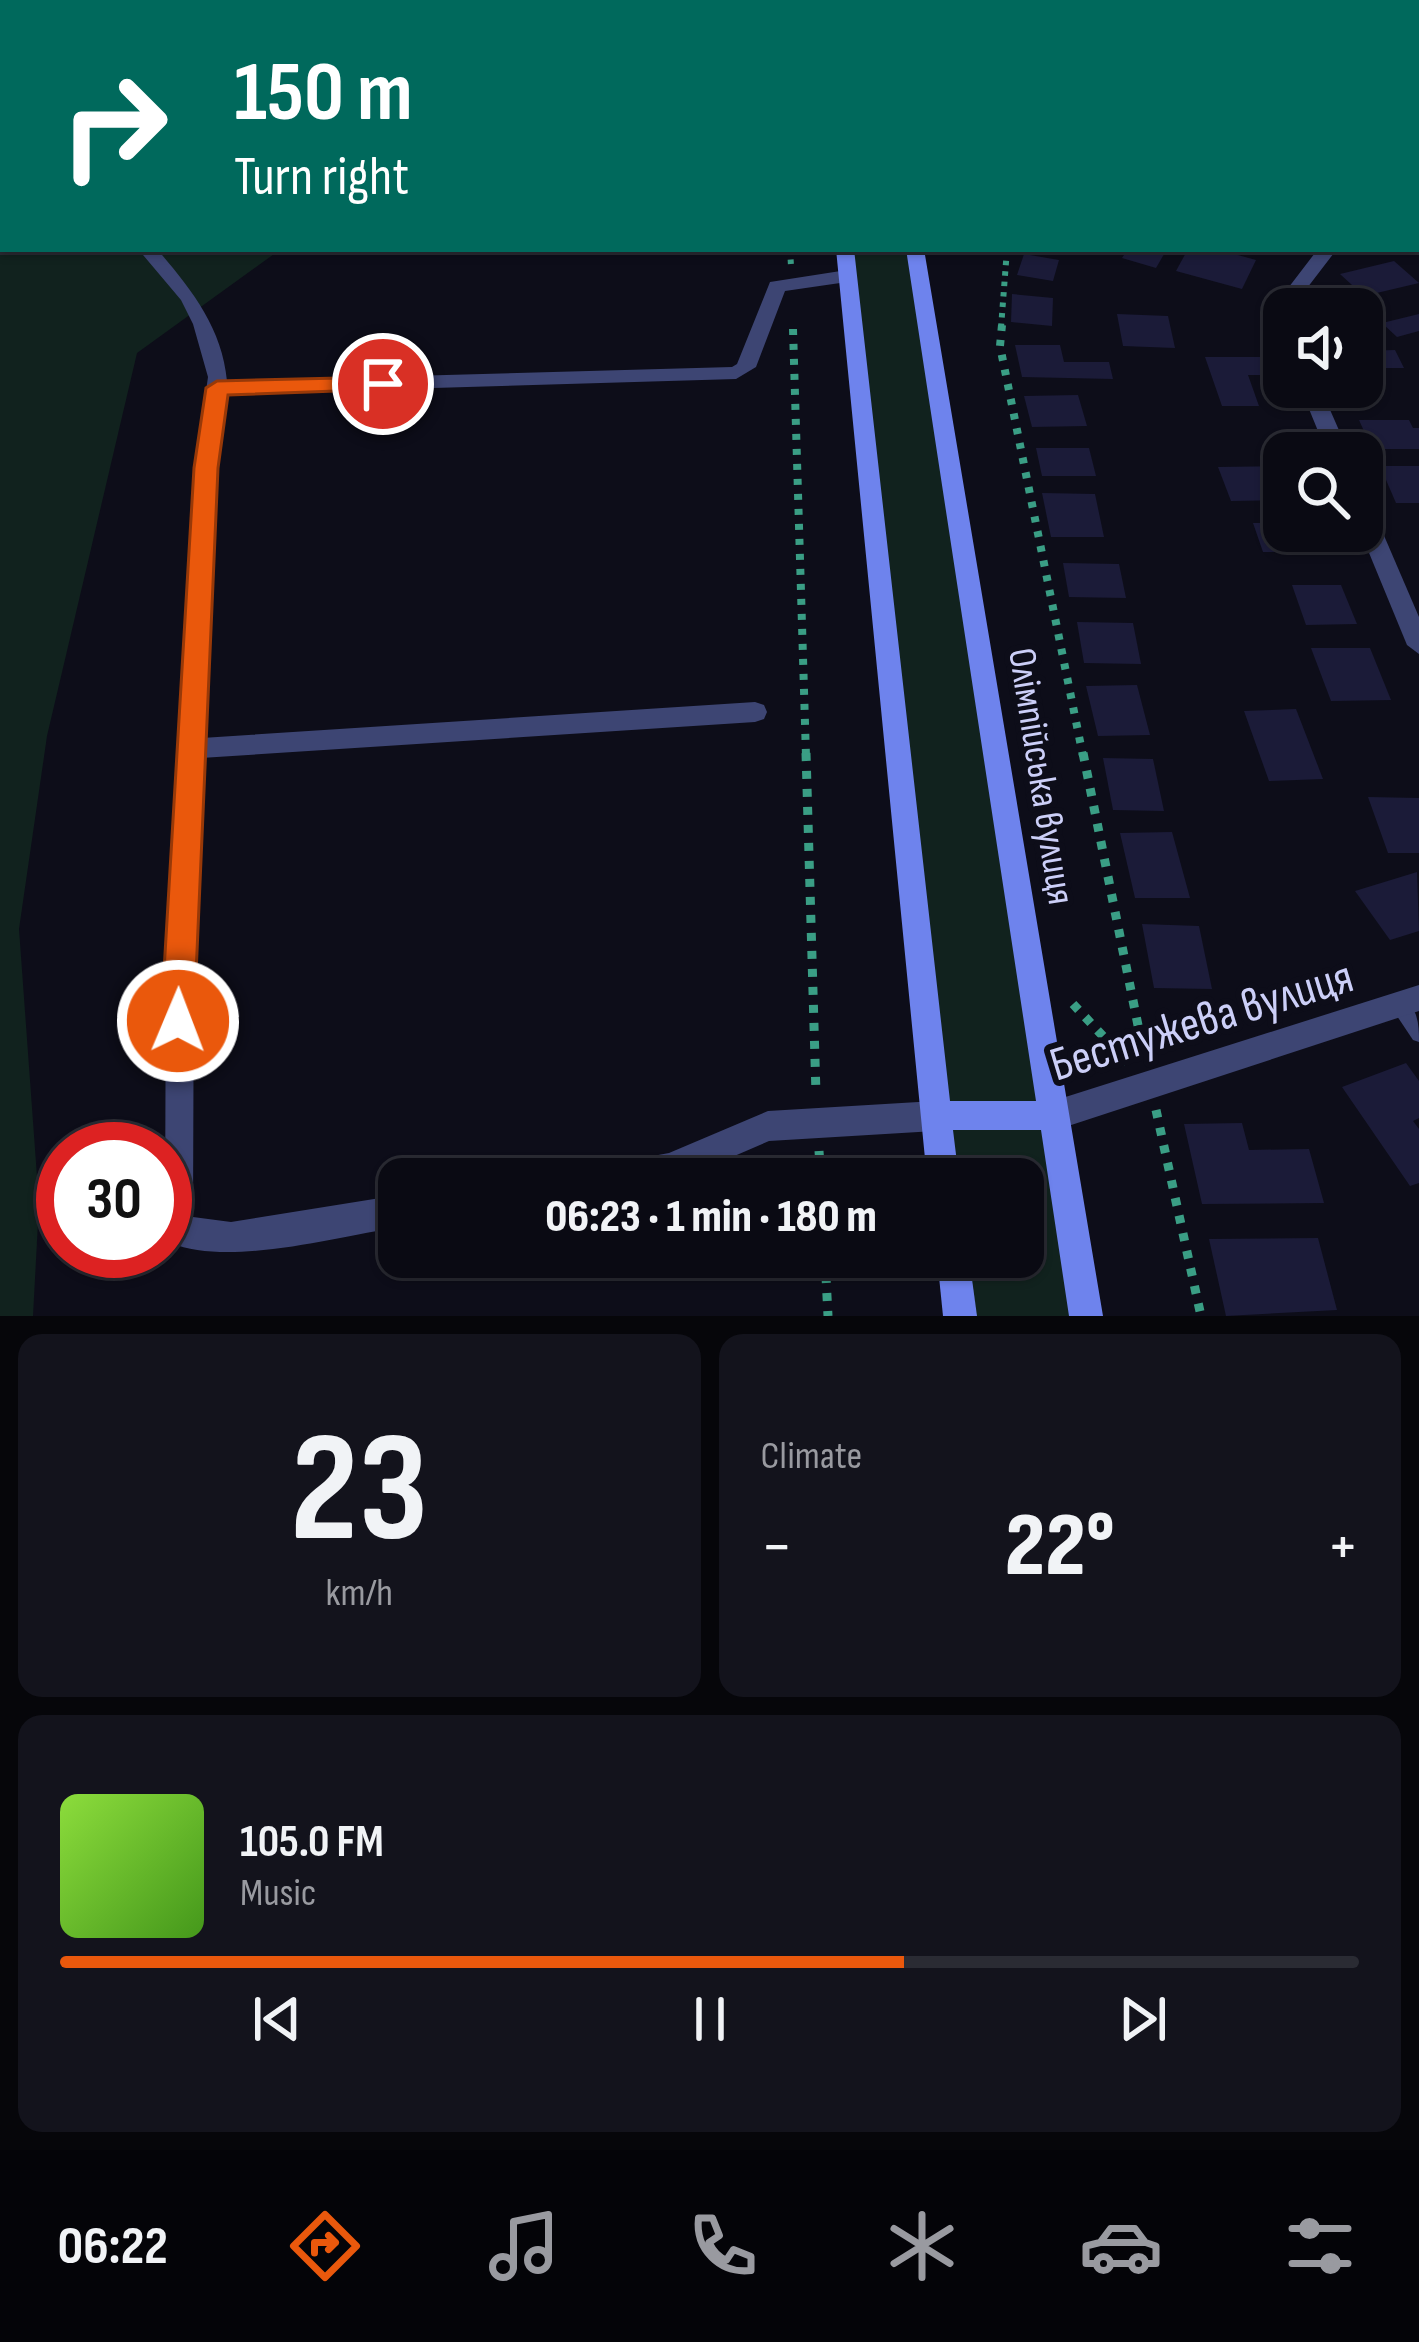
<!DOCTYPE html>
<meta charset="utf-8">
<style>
:root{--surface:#0a0a13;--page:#13131c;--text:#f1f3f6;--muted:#999aa0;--line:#2a2b33;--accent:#ea580c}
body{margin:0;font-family:"Sofia Sans Condensed",sans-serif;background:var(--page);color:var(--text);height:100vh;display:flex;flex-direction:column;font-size:45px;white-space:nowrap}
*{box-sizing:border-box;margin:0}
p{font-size:39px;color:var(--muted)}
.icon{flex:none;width:66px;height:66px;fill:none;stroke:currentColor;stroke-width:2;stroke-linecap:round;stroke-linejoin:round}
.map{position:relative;height:1316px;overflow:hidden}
.panel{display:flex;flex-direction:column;gap:18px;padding:18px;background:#06060a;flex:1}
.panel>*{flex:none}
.banner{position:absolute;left:0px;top:0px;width:1419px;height:252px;box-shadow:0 3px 9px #0004,0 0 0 3px var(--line);background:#00695c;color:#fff;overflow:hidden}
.fabs{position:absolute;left:1263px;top:288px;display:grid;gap:24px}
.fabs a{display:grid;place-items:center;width:120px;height:120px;border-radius:24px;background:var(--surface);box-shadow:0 3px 9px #0004,0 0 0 3px var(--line);font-size:60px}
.speed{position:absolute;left:36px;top:1122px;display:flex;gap:24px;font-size:60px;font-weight:700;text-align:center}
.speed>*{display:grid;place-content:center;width:156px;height:156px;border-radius:50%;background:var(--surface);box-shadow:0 3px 9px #0004,0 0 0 3px var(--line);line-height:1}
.speed .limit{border:18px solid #d22;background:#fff;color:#111}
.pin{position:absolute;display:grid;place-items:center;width:102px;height:102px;color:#fff;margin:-51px;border:6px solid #fff;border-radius:50%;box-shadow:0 3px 12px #0007}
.me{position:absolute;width:132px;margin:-66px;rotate:1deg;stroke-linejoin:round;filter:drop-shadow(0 0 9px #0008)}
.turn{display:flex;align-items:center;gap:42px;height:252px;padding:0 36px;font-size:54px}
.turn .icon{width:156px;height:156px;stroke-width:2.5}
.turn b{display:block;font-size:84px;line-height:102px}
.big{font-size:90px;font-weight:800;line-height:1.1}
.panel .widget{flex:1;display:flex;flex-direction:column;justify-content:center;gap:18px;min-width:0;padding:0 42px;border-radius:24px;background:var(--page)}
.panel .dial{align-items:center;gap:0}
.dial b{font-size:156px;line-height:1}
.song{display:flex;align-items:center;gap:36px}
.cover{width:144px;height:144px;border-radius:18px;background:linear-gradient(135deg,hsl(90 70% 55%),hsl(100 70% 35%))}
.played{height:12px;border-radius:6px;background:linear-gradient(90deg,var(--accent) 65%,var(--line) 65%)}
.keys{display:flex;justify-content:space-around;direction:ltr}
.heat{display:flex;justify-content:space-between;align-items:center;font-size:66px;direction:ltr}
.panel .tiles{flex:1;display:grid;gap:18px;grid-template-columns:1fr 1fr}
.widget:last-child{grid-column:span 2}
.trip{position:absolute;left:378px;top:1158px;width:666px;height:120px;border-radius:24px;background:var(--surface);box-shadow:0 3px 9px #0004,0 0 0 3px var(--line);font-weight:800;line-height:120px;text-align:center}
.dock{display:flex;height:192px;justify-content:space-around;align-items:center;background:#040408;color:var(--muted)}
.dock .icon{width:84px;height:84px}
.dock .on{color:var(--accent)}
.dock b{font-size:54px;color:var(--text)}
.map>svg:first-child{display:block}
.green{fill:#11221e}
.building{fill:#1b1b38}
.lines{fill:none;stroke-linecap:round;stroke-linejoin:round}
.path-far2{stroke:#3a9e85;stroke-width:6;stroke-dasharray:4.5 6;stroke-linecap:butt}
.path-far1{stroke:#3a9e85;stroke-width:8;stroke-dasharray:6 9;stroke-linecap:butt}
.path{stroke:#3a9e85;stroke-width:9;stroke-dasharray:8 10;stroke-linecap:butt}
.service{fill:#3d4573;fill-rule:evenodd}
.minor{fill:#3d4573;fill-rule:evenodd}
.secondary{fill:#6e83ed;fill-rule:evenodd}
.route{fill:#ea580c;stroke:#983908;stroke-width:3}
.labels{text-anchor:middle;stroke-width:12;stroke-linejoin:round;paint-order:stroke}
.street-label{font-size:39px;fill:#cccff8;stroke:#0d0d19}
.near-street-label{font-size:48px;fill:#cccff8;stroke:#0d0d19}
</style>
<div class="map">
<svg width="1419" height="1316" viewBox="0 0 1419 1316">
<rect width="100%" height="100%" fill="#0d0d19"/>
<g class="green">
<path d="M0,83L3,249H281L137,353L47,736L19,929L39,1204L33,1316H0Z"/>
<path d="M845,249H915L1086,1316H960L953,1257H1023V1179H943Z"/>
</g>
<g class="building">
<path d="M1128,249H1167L1156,268L1122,258Z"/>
<path d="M1188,249H1216L1256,260L1242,289L1176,271Z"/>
<path d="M1024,254L1059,260L1053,281L1017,275Z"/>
<path d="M1394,261L1419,283L1364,296L1340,274Z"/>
<path d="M1012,294L1053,298L1052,326L1011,322Z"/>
<path d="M1117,314L1168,316L1175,348L1123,346Z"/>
<path d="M1419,314V331L1397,337L1382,323Z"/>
<path d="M1015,345H1060L1064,362H1109L1113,379L1022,377Z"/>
<path d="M1395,350L1404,368H1362V351Z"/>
<path d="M1205,357H1263L1269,375H1248L1259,406H1222Z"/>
<path d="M1078,395L1087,426L1032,427L1024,396Z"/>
<path d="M1359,420H1409L1413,428H1419V449H1372Z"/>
<path d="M1036,448H1089L1096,476H1042Z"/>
<path d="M1284,466V500L1231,501L1218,467Z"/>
<path d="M1380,466H1419V503H1396Z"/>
<path d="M1042,493L1095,494L1104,537H1051Z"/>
<path d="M1253,523H1284V531H1318L1326,552H1263Z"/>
<path d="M1063,563L1119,564L1126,598L1069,597Z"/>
<path d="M1292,585H1341L1357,624L1306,625Z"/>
<path d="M1077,622L1133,623L1141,664L1084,663Z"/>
<path d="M1311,648H1370L1391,700L1331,701Z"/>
<path d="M1137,685L1150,735L1098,736L1086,686Z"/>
<path d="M1296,709L1323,779L1269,781L1244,711Z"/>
<path d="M1103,758L1153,759L1164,811L1113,810Z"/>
<path d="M1368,797L1419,798V853H1388Z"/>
<path d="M1172,832L1190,898H1135L1120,833Z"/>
<path d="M1417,872L1419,931L1390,940L1355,891Z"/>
<path d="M1142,924L1199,926L1212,989L1154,988Z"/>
<path d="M1406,1063L1419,1081V1118L1413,1121L1419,1129V1183L1410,1186L1342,1087Z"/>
<path d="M1242,1123L1249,1150L1309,1149L1324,1203L1202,1204L1184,1124Z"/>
<path d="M1318,1238L1337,1310L1226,1316L1209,1239Z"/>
</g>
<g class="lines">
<g class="path-far2">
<path d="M790,249L791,266"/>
<path d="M1001,328L1007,249"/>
</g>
<g class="path-far1">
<path d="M1002,325L1000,346L1083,756"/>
<path d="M793,329L806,756"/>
</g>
<g class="path">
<path d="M806,753L816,1094"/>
<path d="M1083,753L1144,1055"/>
<path d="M1073,1004L1128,1063"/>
<path d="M1156,1110L1201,1316"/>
<path d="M819,1151L821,1179"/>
<path d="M825,1257L828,1316"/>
</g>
<g class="service">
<path d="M827,0H837L840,3H830Z"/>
<path d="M1050,0H1061L1064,3H1053Z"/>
<path d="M1115,0H1125L1127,3H1117Z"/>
<path d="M1274,0H1284L1287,3H1277Z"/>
<path d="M0,166L3,167V173L0,172Z"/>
<rect x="1416" y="214" width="3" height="7"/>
<path d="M1398,996C1418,1005 1419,1023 1419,1042L1413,1040L1389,1004L1392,998Z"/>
</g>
<g class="minor">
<path d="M752,0H766L768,3H754Z"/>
<path d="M3,186V196L0,197V187Z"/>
<path d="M1416,238H1419V251L1412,249H1416Z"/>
<path d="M138,249H157C191,289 222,327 227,381L732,367L737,364L770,282L847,270L856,276L847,282L785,291L756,367L736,379L226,394L217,468L202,738L755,702L764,705L767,712L764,719L755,722L201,758L194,934L193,1217L231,1222L399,1195V1227C336,1237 229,1267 171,1243L165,1230L166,934L195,468L208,377L193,324L181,300Z"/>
<path d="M1318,249H1337L1291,309H1284V331L1277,329L1269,313Z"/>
<path d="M1300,387H1320L1349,453H1327Z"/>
<path d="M1362,502L1373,510L1419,617V654L1407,645L1360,531Z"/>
<path d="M1419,985V1011L1056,1130L1045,1125L1041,1115L1045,1105L1056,1100Z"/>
<path d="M935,1101L946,1106L950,1116L946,1126L935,1131L769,1141L681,1179H583L588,1168L669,1153L768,1111Z"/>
</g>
<g class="secondary">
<rect x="1416" y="20" width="3" height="10"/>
<path d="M836,249H854L950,1101H1036L906,249H924L1103,1316H1069L1041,1130H953L959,1179H927Z"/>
<path d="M937,1257H969L977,1316H943Z"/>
</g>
</g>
<path class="route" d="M383,377L395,384L391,389L228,395L218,468L194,1021L190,1031L178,1036L166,1031L161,1021L194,468L206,388L217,381Z"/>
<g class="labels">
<g class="street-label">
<text transform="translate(1043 776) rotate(81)" y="14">Олімпійська вулиця</text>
</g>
<g class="near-street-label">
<text transform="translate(1201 1019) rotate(-17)" y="17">Бестужева вулиця</text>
</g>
</g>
</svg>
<div class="fabs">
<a><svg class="icon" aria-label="sound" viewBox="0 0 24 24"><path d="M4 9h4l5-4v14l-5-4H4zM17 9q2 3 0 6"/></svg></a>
<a><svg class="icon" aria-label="search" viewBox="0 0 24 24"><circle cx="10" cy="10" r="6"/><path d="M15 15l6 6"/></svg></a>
</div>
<div class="speed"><div class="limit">30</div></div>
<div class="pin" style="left:383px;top:384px;background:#d93025"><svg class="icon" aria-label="arrive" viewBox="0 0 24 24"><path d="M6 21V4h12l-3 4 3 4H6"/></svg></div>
<svg class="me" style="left:178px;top:1021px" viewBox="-20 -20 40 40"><circle r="17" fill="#ea580c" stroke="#fff" stroke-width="3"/><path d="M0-11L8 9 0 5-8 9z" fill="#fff"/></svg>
<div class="trip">06:23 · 1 min · 180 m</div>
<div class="banner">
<div class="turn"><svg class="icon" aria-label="right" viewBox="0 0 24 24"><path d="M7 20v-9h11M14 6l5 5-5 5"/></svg><div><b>150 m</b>Turn right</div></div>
</div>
</div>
<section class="panel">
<div class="tiles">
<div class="widget dial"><b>23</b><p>km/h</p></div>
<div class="widget"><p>Climate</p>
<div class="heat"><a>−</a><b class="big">22°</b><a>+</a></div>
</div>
<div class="widget">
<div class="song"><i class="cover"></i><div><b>105.0 FM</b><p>Music</p></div></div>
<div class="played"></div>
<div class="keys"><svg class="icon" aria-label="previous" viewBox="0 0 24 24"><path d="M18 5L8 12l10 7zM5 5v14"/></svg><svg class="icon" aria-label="pause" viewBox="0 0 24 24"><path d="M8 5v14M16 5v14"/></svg><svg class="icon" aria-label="next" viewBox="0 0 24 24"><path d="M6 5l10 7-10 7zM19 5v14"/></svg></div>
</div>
</div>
</section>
<nav class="dock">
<b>06:22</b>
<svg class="icon on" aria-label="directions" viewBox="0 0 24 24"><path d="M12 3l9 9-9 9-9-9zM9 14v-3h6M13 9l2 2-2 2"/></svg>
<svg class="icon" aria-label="music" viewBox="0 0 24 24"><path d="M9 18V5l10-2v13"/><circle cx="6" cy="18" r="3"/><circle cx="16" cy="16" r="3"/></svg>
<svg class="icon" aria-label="phone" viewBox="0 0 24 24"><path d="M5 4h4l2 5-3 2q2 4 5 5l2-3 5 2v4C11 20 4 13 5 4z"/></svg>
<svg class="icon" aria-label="climate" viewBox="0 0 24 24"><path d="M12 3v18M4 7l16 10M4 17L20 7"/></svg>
<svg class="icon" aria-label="car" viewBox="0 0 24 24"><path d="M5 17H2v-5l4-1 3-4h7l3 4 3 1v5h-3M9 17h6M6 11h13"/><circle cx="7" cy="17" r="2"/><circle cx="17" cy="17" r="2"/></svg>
<svg class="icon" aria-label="filters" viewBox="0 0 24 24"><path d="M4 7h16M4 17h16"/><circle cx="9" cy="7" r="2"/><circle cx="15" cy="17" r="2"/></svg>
</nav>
